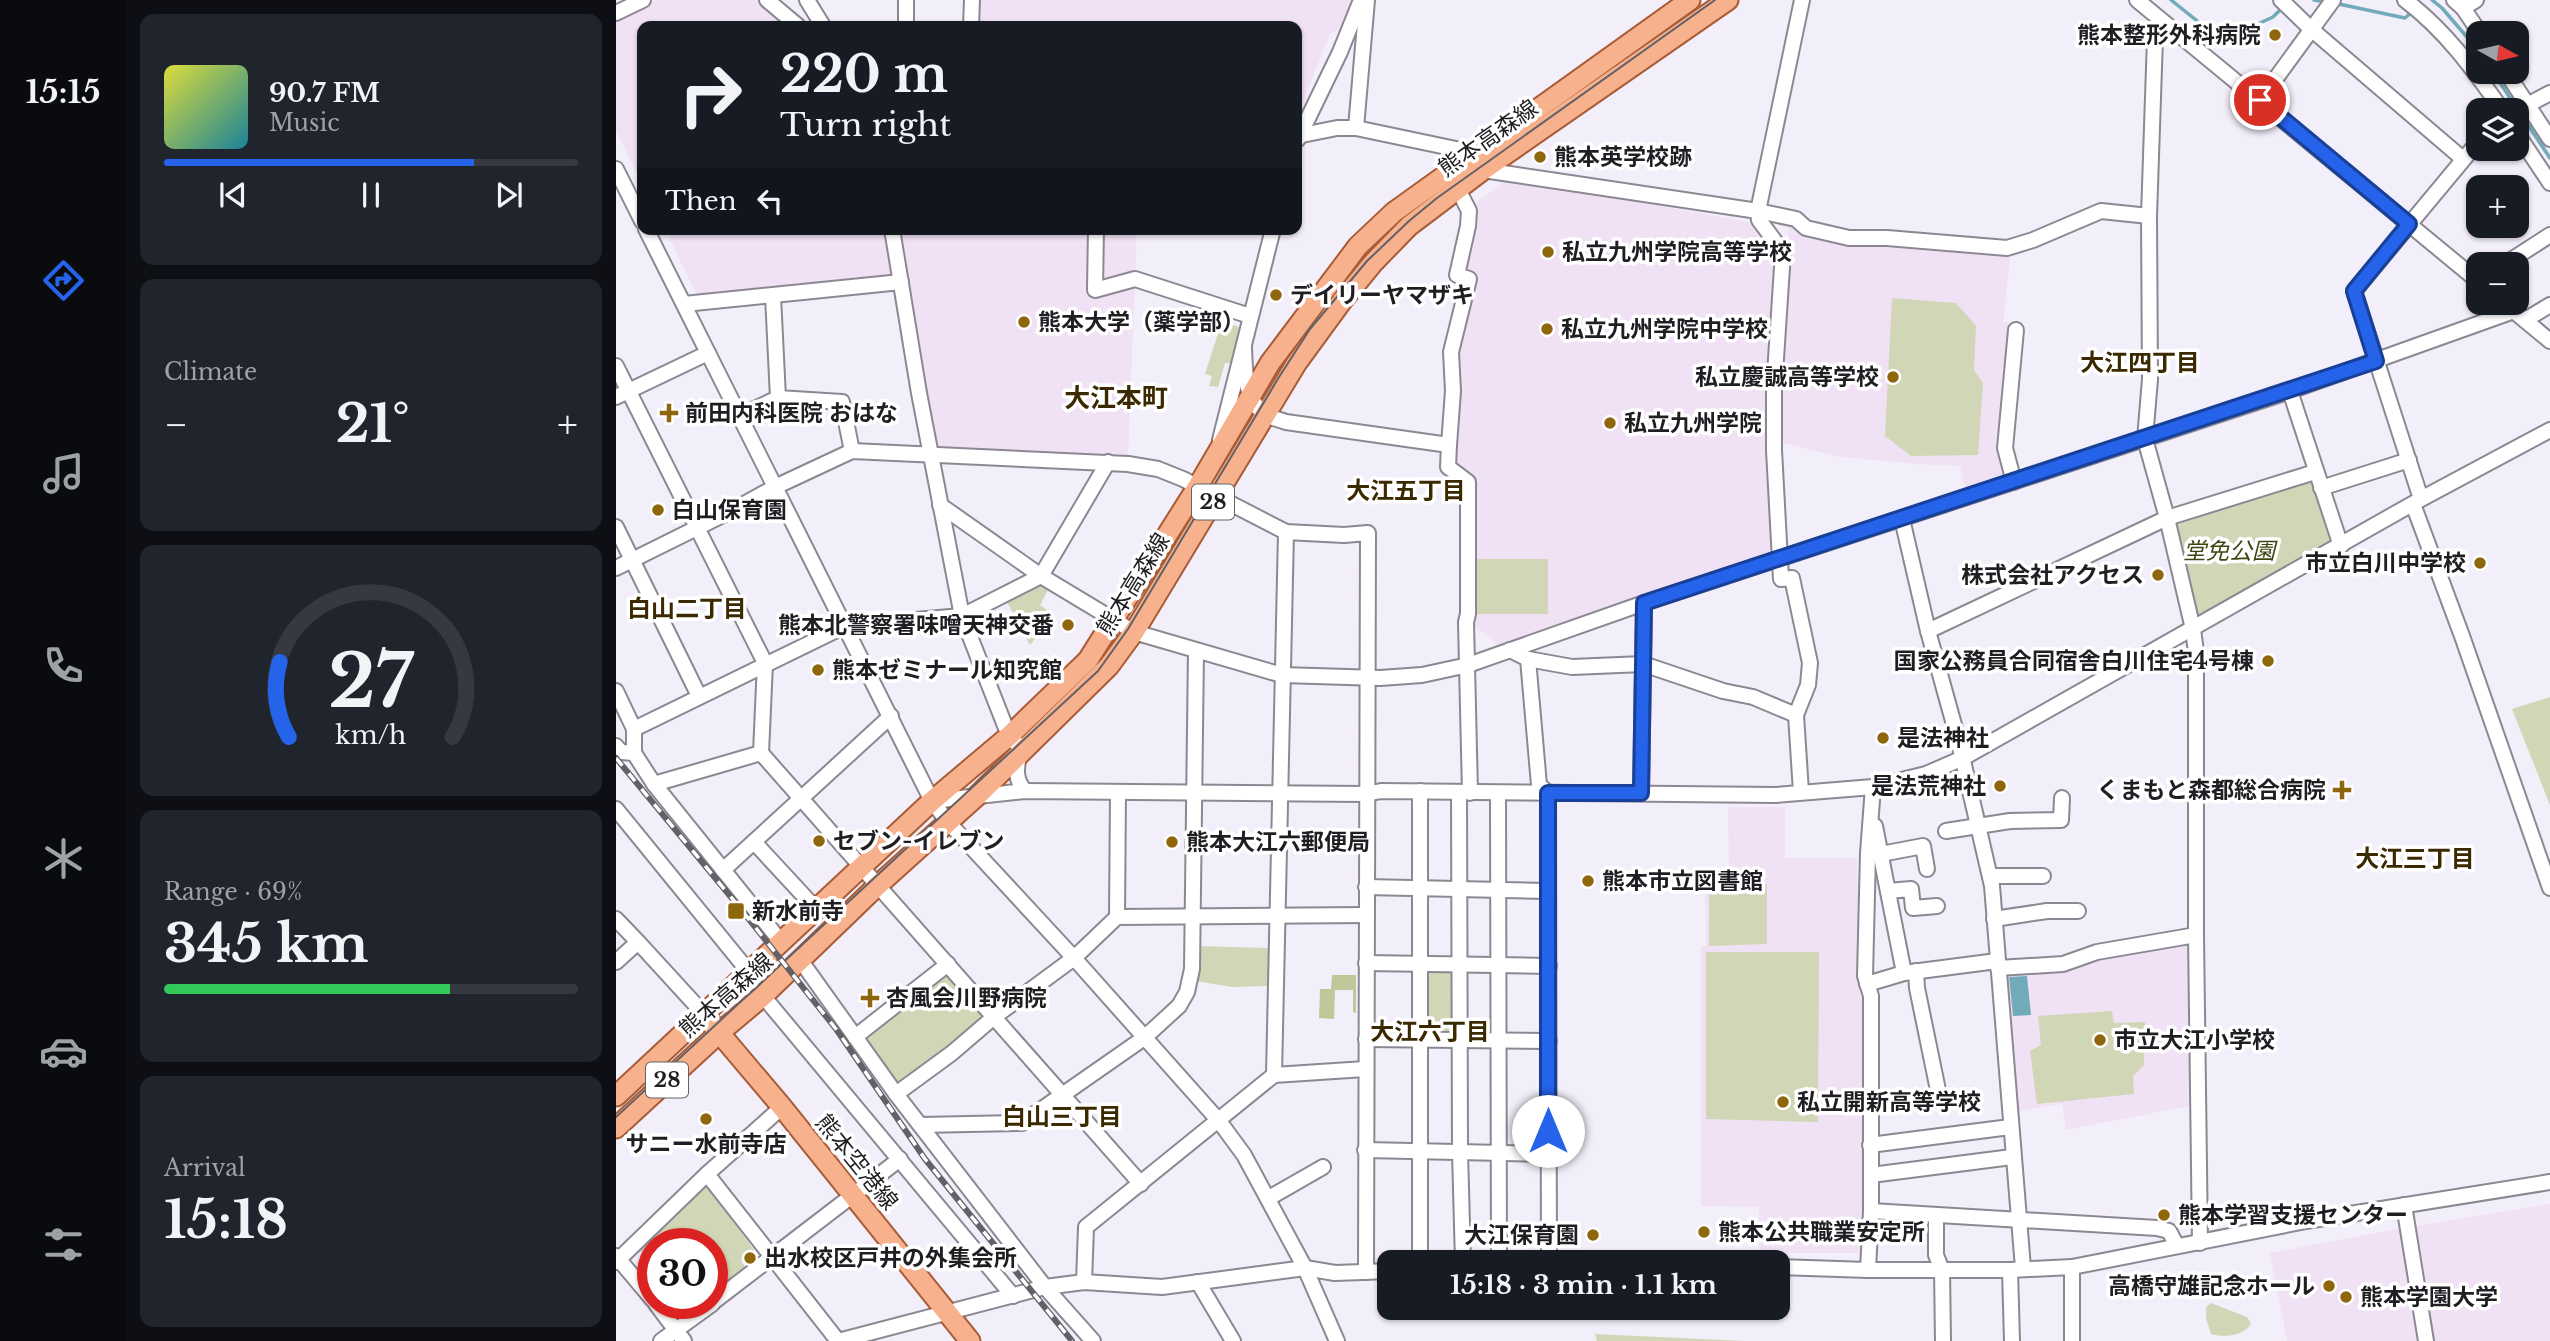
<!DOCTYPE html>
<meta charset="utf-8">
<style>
:root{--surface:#171b24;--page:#20242c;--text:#f1f3f6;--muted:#9ea1a6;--line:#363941;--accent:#2563eb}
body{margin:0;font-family:"Libre Baskerville","Noto Sans JP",serif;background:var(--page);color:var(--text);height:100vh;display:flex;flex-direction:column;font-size:26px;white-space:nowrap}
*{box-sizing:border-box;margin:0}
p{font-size:23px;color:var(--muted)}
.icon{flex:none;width:38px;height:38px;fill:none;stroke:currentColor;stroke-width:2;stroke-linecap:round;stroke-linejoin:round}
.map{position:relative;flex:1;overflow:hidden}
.drawer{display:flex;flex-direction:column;gap:14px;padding:14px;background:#0d0f14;width:490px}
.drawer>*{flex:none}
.guide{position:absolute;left:21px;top:21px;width:665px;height:214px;border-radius:14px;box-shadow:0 2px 5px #0004;background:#171b24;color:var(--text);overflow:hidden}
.needle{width:46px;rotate:98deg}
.controls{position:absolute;left:1850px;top:21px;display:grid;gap:14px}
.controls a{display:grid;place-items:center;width:63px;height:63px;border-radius:14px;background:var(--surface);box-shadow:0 2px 5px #0004;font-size:35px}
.speed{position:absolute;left:21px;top:1228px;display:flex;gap:14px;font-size:35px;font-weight:700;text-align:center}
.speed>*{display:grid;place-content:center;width:91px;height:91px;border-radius:50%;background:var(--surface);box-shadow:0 2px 5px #0004;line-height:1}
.speed .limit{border:10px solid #d22;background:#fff;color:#111}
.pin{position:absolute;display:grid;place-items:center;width:60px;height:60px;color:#fff;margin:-30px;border:4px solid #fff;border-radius:50%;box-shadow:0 2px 7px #0007}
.me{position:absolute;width:77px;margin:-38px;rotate:0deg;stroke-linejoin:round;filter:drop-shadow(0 0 5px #0008)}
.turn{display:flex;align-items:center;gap:24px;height:147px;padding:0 28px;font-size:32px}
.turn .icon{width:91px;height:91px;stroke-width:2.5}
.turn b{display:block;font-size:49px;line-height:60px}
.then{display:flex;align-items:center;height:66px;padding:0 28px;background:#0003;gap:14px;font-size:26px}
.big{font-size:52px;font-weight:700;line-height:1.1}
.drawer .tile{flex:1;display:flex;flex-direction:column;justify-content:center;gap:10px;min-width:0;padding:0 24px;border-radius:14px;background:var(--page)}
.drawer .dial{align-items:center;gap:0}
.dial svg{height:182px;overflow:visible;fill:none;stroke:var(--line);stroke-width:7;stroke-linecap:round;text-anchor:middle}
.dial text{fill:var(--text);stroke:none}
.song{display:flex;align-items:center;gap:21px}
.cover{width:84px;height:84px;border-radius:10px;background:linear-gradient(135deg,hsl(60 70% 55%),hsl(190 70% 35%))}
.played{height:7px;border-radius:4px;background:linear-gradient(90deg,var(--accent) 75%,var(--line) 75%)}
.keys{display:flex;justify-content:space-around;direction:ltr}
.heat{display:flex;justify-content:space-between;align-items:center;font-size:38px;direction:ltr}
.charge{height:10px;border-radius:5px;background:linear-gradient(90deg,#34c759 69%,var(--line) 0)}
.trip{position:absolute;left:761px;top:1250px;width:413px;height:70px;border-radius:14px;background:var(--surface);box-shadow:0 2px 5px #0004;font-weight:700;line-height:70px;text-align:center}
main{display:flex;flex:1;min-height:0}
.dock{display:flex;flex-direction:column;width:126px;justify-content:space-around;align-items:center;background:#090b0e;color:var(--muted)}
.dock .icon{width:49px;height:49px}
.dock .active{color:var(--accent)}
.dock b{font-size:32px;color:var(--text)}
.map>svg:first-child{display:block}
.education{fill:#f1e1f4}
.green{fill:#d1d7b6}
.forest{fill:#c0c89a}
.water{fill:#71aab8}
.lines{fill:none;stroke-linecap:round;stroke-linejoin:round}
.stream{stroke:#71aab8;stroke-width:3.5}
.minor-casing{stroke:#8c8893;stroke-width:18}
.major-casing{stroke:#a85c36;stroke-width:23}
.minor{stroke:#fff;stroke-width:14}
.major{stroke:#f7b18d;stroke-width:19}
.tram{stroke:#636167;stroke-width:2}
.rail-casing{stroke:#636167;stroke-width:6}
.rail{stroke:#fff;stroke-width:3.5;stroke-dasharray:10;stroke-linecap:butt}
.route-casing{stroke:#184099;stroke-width:18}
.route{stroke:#2563eb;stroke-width:12}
.poi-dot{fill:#8e660b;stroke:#fff;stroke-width:2.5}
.labels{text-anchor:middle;stroke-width:7;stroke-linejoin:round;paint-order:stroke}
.shield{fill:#fff;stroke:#636264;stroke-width:2}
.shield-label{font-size:21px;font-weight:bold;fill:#201e22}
.poi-label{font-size:23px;font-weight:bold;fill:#201e22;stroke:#fff;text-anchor:start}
.street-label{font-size:23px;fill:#201e22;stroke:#fff}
.park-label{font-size:23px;font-style:italic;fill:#3f4511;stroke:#fff}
.neighbourhood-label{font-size:24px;font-weight:bold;fill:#3b2901;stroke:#fff}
.quarter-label{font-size:26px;font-weight:bold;fill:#3b2901;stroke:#fff}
</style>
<main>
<nav class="dock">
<b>15:15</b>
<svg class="icon active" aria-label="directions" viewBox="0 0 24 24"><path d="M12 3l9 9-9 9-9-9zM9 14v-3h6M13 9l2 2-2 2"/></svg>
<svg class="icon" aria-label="music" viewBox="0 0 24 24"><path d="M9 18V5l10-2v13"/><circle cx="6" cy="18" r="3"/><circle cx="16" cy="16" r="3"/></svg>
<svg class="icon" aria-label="phone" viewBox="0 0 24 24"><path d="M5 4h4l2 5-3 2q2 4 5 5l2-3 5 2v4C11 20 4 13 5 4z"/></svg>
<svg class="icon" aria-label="climate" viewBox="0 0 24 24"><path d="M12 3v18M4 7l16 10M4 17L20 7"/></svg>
<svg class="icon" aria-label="car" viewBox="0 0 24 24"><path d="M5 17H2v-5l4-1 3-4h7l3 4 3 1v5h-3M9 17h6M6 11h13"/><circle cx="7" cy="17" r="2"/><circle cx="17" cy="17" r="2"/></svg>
<svg class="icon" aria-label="filters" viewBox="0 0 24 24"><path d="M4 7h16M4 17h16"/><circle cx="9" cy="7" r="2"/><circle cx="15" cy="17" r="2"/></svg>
</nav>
<section class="drawer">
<div class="tile">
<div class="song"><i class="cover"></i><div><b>90.7 FM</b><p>Music</p></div></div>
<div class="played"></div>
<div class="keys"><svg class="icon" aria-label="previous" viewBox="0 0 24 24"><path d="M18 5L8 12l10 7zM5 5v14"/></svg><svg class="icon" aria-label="pause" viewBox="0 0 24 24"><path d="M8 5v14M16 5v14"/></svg><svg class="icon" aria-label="next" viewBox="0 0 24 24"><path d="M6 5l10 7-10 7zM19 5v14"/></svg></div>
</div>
<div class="tile"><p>Climate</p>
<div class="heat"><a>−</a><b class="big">21°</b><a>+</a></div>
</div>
<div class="tile dial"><svg viewBox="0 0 100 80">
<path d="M14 69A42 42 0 1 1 86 69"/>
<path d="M14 69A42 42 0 0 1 10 36" stroke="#2563eb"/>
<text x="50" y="56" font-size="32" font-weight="700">27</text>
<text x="50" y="72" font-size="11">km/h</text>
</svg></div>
<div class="tile"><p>Range · 69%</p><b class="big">345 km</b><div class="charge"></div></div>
<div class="tile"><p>Arrival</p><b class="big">15:18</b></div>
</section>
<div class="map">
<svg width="1934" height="1341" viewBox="0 0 1934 1341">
<rect width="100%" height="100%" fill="#f3effa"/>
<g class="education">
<path d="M40,0H147L177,26H26V184L0,131V20Z"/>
<path d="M358,0H735L725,29L714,34L685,107L681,109V26H358Z"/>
<path d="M892,179L1133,222L1160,261L1149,437L1154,444L1157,553L883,645L857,625L856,486L840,469L836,449L839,357L855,278L844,274L855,206Z"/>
<path d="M1173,224L1184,230L1395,250L1387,322L1393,323L1388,444L1395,477L1350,492L1344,466L1301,464L1225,457L1163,442L1159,432Z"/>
<path d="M49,229H270L278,278L82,298Z"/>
<path d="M284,229H521L512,457L324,449L320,444Z"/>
<path d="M1112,807H1169V858H1241L1243,978L1250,997L1248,1253H1143V1207L1085,1206V946H1090L1089,875L1113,873Z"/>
<path d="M1572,941L1573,1106L1450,1130L1446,1104L1403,1111L1388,976L1449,970L1483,956Z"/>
<path d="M1934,1204V1341H1814L1793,1227Z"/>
<path d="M1786,1228L1806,1341H1671L1654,1253Z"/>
</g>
<g class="green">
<path d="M1276,298L1340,303L1360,326L1358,370L1367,383L1362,455L1295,456L1269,436Z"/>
<path d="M606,321L626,328L615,363H609L602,387L593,386L596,376L589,374Z"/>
<path d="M1698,476L1720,544L1579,624L1556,521Z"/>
<rect x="860" y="559" width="72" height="55"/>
<path d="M421,582L433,588L424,605L438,615L414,645L390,600Z"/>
<path d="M1934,697V805L1896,709Z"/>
<path d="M1093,884H1151V944L1093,946Z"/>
<path d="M582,946L653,948V986L616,987L580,981Z"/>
<path d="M1090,952H1203L1202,1122L1090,1119Z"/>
<path d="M333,969L373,1016L282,1089L246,1038Z"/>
<path d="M809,972L839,973L838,1037H809Z"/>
<path d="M1496,1011L1498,1023L1529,1022L1528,1065L1517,1076L1518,1094L1421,1104L1414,1051L1425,1045L1422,1016Z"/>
<path d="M86,1179L138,1250L125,1260L129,1267L96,1294V1244H37V1269L19,1243Z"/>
<path d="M1595,1303L1631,1317L1635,1323C1630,1336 1607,1338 1595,1334L1590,1318V1307Z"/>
<path d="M979,1334L1129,1341H981Z"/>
</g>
<path class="forest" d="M716,975H740V1013L737,1012V990H719L718,1019L703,1018L704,989H715Z"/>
<path class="water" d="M1411,976L1415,1015L1397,1016L1393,977Z"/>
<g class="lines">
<g class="stream">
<path d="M1555,0L1600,36L1611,38L1657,17L1666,8"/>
<path d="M1698,0L1711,2"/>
<path d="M1816,0L1826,8L1862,50"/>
<path d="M1718,3L1789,18L1797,11"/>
<path d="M1877,72L1900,107"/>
<path d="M1904,113L1934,158"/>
</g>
<defs>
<g id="minor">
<path d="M151,0L182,26"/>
<path d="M191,0L207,26"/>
<path d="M1521,0L1862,281"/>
<path d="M1665,0L1695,29L1847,159"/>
<path d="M1789,0C1829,30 1858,70 1886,110"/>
<path d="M1838,0L1847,8L1864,33"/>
<path d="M1847,8L1860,0"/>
<path d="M0,13L27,0"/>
<path d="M1547,22L1539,38L1533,216L1534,379L1529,439L1551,518L1577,629L1580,652V935L1584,1243"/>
<path d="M290,26V0"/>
<path d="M355,26L356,0"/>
<path d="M1890,72L1934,139"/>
<path d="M1644,100L1717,0"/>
<path d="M1900,111L1934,93"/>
<path d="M740,128L751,0"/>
<path d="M1900,132L1934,183"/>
<path d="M681,136L721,128H740L859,153"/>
<path d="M682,139L724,52L745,0"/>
<path d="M0,169L26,221"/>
<path d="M867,170L1142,211L1180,219L1190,228L1233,238H1271L1391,248L1417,240L1485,211L1533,216"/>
<path d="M30,229L316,801L332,822L458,958L603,1121L628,1155L689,1268L721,1341"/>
<path d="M276,229L303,393L346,616L393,736L408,751"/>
<path d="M480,229L479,290L519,279L634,316"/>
<path d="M1889,264L1934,235"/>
<path d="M157,296L162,398L226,402L236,451"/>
<path d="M1888,303L1934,341"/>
<path d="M68,304L285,282"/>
<path d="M1909,320L1934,305"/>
<path d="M628,347C629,369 628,400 649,414C654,418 663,419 670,422L833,445L832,467L852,482V614L850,622L854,793"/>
<path d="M0,366L149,663L145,753L525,1184"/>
<path d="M1674,391L1725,546"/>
<path d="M0,397L92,353"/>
<path d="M124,416L162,398"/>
<path d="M604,440L657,229"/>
<path d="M833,445L837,391L835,352L853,279L841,275L852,226L853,211L842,189"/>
<path d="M1398,482L1389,448L1400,330"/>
<path d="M1705,488L1793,460"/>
<path d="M1805,499L1738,291L1862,142"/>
<path d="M1797,504L1846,636L1934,888"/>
<path d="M324,505L425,576L518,632L666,675L764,678L806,675L852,665L1028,603L1674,391L1898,311"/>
<path d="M1286,519L1312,631L1342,739L1376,886L1407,1268"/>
<path d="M0,527L83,696"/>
<path d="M0,568L121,508L159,487L236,451L512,464L542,469L567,479L670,532L728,535L752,533L750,1272"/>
<path d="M1312,631L1551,518L1699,472"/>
<path d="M894,650L912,659L923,785L932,793L933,1262"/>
<path d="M912,659L956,667L1027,664L1107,691L1137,697L1180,715"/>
<path d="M0,691L18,729V753L38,784L166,943"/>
<path d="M18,729L229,626L346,616L425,576L492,462"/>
<path d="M0,746L5,752L18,753"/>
<path d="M403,756C400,770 399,779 409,791"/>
<path d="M38,784L145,753"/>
<path d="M1185,792L1180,715L1192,685L1194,663L1176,578L1165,579L1158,450V389L1167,252L1143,220L1142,211L1186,0"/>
<path d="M843,793L844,1152L847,1262"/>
<path d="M1025,793L1028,603"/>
<path d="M882,794L883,1262"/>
<path d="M316,801L409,791L750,794L765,791L1160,795L1257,787L1310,774L1347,758L1805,499L1934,430"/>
<path d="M0,809L133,972"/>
<path d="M1259,826L1288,973"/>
<path d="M1330,831L1394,821L1445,820L1446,798"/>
<path d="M138,842L201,910"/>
<path d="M1265,854L1307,846L1311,869"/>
<path d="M107,870L275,716"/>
<path d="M1374,876H1427"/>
<path d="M750,887L932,891"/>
<path d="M1272,891L1295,889L1297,908L1321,906"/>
<path d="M501,917L502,792"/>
<path d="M0,919L22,942L0,962"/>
<path d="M1378,919L1431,911H1462"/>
<path d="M22,942L88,1014"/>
<path d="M185,961L280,1094L429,1287L477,1341"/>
<path d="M750,963L933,966"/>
<path d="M1382,968L1447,964L1481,952L1580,935"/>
<path d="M1300,971L1301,988L1323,1095"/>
<path d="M1251,984L1288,973L1381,961"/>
<path d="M147,996L397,1296"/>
<path d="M239,1037L332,964"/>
<path d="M750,1039L933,1041"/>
<path d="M658,1075L670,532"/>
<path d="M280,1094L336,1053L378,1017L458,958L501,917L750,915"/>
<path d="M304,1125L406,1123L528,1038L563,1006L571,992L576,969L580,651"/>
<path d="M1254,1145L1394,1127"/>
<path d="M749,1150L932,1154"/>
<path d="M91,1174L166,1107"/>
<path d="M1255,1175L1396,1157"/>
<path d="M653,1198L707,1167"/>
<path d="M1788,1205L1810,1341"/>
<path d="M1255,1211L1541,1228L1553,1231L1561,1246"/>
<path d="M1320,1215V1255L1326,1270L1327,1341"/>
<path d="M0,1256L37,1300"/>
<path d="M0,1262L91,1174L222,1341"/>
<path d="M804,1262V791"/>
<path d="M1162,1267L1252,1270H1394L1456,1267L1690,1221L1934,1182"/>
<path d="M1456,1267V1341"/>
<path d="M1252,1270L1255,1211V996L1249,976L1252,853L1257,787"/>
<path d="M1394,1270L1396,1341"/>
<path d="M468,1282L470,1227L658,1075L749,1069"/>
<path d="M582,1282L617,1341"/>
<path d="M96,1303L284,1159"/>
<path d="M40,1304L68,1341"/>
<path d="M45,1341L96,1304"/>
<path d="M222,1341L429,1287L468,1282L546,1287L689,1268L719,1273L774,1271"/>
</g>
<g id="major">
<path d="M95,1023L166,1107L354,1341"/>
<path d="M0,1096L316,801L393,736L472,660L582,486L654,363L742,246L778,212L1074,0"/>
<path d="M0,1128L103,1033L147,996L261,886L361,796L493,666L518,632L680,364L726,301L757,263L793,226L867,170L1112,0"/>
</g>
</defs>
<use href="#minor" class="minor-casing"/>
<use href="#major" class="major-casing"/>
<use href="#minor" class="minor"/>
<use href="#major" class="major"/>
<path class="tram" d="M0,1117L482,671L512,629L663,377L694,329L751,261L793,221L821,198L1099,0"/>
<defs>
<path id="rail" d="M0,758L124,908L220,1029L309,1159L456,1341"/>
</defs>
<use href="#rail" class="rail-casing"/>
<use href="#rail" class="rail"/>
</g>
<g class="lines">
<defs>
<path id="route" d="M932,1131V793H1025L1028,603L1760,361L1738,291L1793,224L1644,100"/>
</defs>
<use href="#route" class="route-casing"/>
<use href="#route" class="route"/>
</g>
<g class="poi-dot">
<circle cx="1659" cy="35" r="7"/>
<circle cx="924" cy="157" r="7"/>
<circle cx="932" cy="252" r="7"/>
<circle cx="660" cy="295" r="7"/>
<circle cx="408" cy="322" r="7"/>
<circle cx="931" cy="329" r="7"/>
<circle cx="1277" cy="377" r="7"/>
<path d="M49.5 402.5h7v7h7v7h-7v7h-7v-7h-7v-7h7z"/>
<circle cx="994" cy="423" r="7"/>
<circle cx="42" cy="510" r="7"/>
<circle cx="1864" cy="563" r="7"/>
<circle cx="1542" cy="575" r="7"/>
<circle cx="452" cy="625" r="7"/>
<circle cx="1652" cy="661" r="7"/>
<circle cx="202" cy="670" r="7"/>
<circle cx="1267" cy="738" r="7"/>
<circle cx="1384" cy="786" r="7"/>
<path d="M1722.5 779.5h7v7h7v7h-7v7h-7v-7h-7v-7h7z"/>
<circle cx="203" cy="841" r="7"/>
<circle cx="556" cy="842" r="7"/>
<circle cx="972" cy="881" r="7"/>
<rect x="111" y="902" width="18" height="18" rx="3.5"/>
<path d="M250.5 987.5h7v7h7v7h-7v7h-7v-7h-7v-7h7z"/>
<circle cx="1484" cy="1040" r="7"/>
<circle cx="1167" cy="1102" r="7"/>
<circle cx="90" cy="1119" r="7"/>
<circle cx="1548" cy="1215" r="7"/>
<circle cx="1088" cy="1232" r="7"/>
<circle cx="977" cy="1235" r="7"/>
<circle cx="134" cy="1258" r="7"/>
<circle cx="1713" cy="1286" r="7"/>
<circle cx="1730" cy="1297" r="7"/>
</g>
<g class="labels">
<g class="shield">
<rect x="576" y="484.5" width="42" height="35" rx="5"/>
<rect x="30" y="1062.5" width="42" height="35" rx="5"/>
</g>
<g class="shield-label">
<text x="597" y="509">28</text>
<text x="51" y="1087">28</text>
</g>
<g class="poi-label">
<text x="1645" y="43" text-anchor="end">熊本整形外科病院</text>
<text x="938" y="165">熊本英学校跡</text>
<text x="946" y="260">私立九州学院高等学校</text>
<text x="674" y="303">デイリーヤマザキ</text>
<text x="422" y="330">熊本大学（薬学部）</text>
<text x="945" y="337">私立九州学院中学校</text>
<text x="1263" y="385" text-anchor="end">私立慶誠高等学校</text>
<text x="69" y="421">前田内科医院 おはな</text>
<text x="1008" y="431">私立九州学院</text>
<text x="56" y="518">白山保育園</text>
<text x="1850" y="571" text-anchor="end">市立白川中学校</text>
<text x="1528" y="583" text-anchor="end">株式会社アクセス</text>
<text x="438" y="633" text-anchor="end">熊本北警察署味噌天神交番</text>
<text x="1638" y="669" text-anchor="end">国家公務員合同宿舎白川住宅4号棟</text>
<text x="216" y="678">熊本ゼミナール知究館</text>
<text x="1281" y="746">是法神社</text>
<text x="1370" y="794" text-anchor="end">是法荒神社</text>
<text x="1710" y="798" text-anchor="end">くまもと森都総合病院</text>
<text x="217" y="849">セブン-イレブン</text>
<text x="570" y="850">熊本大江六郵便局</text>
<text x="986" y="889">熊本市立図書館</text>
<text x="136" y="919">新水前寺</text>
<text x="270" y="1006">杏風会川野病院</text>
<text x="1498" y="1048">市立大江小学校</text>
<text x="1181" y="1110">私立開新高等学校</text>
<text x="90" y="1152" text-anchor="middle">サニー水前寺店</text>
<text x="1562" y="1223">熊本学習支援センター</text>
<text x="1102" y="1240">熊本公共職業安定所</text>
<text x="963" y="1243" text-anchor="end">大江保育園</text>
<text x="148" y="1266">出水校区戸井の外集会所</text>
<text x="1699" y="1294" text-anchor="end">高橋守雄記念ホール</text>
<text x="1744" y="1305">熊本学園大学</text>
</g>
<g class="street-label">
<text transform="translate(872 138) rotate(-35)" y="8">熊本高森線</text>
<text transform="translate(517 584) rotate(-58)" y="8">熊本高森線</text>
<text transform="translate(110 995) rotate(-41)" y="8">熊本高森線</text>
<text transform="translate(241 1162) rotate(51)" y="8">熊本空港線</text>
</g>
<g class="park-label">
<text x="1613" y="559">堂免公園</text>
</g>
<g class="neighbourhood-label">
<text x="1524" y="371">大江四丁目</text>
<text x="790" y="499">大江五丁目</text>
<text x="71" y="617">白山二丁目</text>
<text x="1799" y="867">大江三丁目</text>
<text x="814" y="1040">大江六丁目</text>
<text x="446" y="1125">白山三丁目</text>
</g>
<g class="quarter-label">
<text x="500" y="407">大江本町</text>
</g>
</g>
</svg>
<div class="controls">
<a><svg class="needle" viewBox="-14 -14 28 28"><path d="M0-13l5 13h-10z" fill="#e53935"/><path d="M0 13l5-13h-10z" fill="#9ea1a6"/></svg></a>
<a><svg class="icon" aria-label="layers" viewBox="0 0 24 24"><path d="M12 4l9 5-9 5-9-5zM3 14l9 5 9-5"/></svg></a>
<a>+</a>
<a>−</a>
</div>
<div class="speed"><div class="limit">30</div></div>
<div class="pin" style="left:1644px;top:100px;background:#d93025"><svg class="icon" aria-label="arrive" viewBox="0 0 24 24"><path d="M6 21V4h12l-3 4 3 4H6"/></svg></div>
<svg class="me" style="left:932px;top:1131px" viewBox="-20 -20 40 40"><circle r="19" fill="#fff"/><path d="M0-13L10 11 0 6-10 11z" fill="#2563eb"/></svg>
<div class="trip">15:18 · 3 min · 1.1 km</div>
<div class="guide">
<div class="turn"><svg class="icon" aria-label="right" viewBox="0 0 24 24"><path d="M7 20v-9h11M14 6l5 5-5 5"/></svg><div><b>220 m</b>Turn right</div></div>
<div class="then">Then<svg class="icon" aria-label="left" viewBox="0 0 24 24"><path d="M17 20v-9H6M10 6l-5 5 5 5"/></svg></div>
</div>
</div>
</main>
